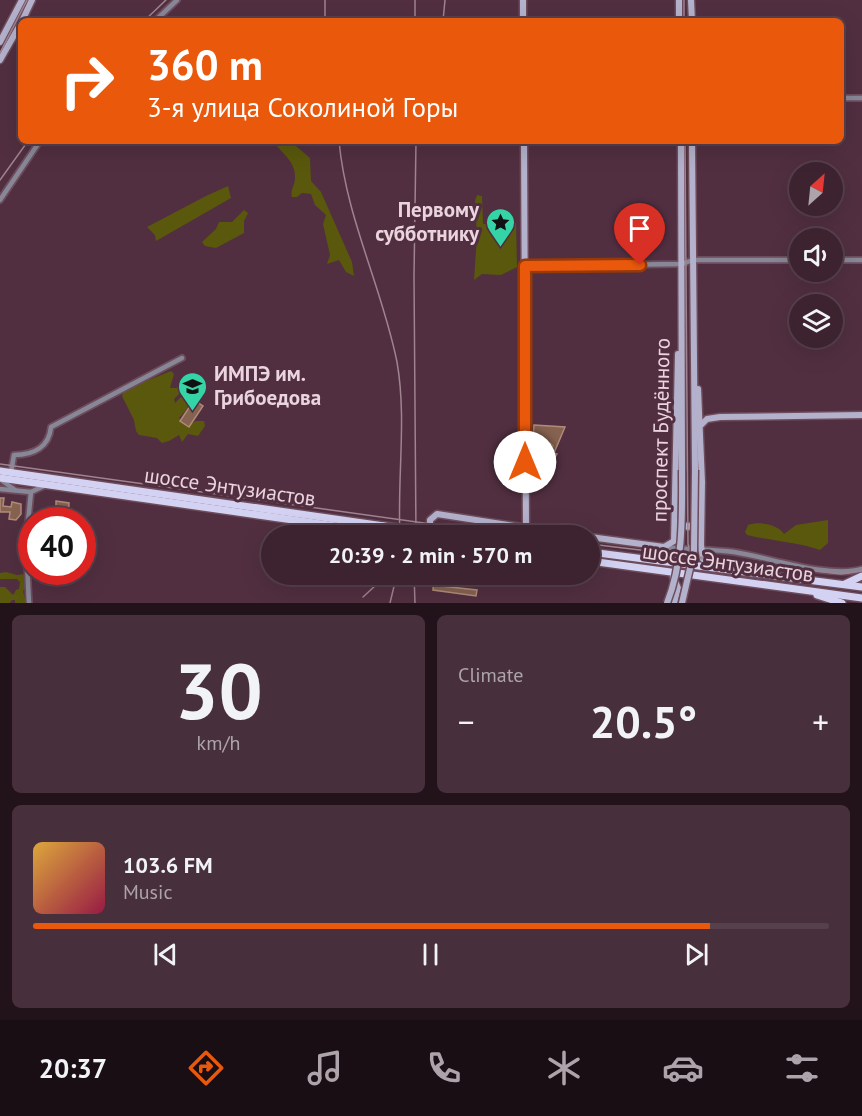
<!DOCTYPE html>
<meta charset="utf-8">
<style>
:root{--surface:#3d2330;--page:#482f3c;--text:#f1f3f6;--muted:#ada4ab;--line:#56404c;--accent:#ea580c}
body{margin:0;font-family:"PT Sans",sans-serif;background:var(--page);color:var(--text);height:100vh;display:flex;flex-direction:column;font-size:22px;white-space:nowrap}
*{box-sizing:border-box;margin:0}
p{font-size:20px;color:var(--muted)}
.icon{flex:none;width:33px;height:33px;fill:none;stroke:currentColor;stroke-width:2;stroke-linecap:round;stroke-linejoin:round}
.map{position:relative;height:603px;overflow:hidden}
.details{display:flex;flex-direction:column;gap:12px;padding:12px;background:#22131a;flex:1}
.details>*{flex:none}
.guide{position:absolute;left:18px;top:18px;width:826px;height:126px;border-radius:9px;box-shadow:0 6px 24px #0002,0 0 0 2px var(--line);background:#ea580c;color:#fff;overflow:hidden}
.needle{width:39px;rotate:27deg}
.tools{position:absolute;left:789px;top:162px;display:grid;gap:12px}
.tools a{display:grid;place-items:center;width:54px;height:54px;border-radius:50%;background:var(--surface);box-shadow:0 6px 24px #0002,0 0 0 2px var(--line);font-size:30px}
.speed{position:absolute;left:18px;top:507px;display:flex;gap:12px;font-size:30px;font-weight:700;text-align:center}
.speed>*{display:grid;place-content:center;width:78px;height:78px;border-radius:50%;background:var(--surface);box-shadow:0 6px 24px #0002,0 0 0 2px var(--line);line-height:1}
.speed .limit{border:9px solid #d22;background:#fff;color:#111}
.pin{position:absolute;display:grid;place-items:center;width:51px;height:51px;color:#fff;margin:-62px -26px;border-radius:50% 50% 50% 0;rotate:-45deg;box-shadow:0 0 6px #0007}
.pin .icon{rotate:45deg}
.me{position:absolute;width:66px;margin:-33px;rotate:0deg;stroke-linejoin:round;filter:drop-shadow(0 0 4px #0008)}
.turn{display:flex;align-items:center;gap:21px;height:126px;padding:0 30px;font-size:27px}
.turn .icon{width:78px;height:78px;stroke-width:2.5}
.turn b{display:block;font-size:42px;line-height:51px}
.big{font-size:45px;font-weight:800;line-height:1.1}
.details .widget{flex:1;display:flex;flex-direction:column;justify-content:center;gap:9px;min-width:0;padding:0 21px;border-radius:9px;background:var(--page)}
.details .dial{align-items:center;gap:0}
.dial b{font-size:78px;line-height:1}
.song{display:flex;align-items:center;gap:18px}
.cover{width:72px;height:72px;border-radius:9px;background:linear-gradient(135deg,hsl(40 70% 55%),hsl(340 70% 35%))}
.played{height:6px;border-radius:3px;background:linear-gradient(90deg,var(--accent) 85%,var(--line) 85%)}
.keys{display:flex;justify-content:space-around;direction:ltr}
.heat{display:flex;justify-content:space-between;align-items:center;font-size:33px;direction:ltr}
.details .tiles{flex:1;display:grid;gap:12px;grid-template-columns:1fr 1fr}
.widget:last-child{grid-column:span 2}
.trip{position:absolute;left:261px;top:525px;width:339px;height:60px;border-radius:30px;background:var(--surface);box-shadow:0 6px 24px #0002,0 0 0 2px var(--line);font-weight:800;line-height:60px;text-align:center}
.tab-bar{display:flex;height:96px;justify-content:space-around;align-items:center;background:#180e13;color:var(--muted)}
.tab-bar .icon{width:42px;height:42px}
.tab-bar .selected{color:var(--accent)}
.tab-bar b{font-size:27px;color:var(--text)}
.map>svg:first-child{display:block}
.green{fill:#59580c}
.building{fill:#866250;stroke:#b18b78;stroke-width:1.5}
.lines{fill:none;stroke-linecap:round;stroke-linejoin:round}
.street-casing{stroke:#6d4d5c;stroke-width:8}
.secondary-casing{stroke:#6d4d5c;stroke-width:9}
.primary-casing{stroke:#6d4d5c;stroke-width:10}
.street{stroke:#888797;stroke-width:4.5}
.secondary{stroke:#b3b1cb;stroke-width:6}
.primary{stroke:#d4d2f3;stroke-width:7}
.tram{stroke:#9f8390;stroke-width:1.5}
.rail{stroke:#9f8390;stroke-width:1.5}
.secondary-bridge-casing{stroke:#6d4d5c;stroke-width:9;stroke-linecap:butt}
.primary-bridge-casing{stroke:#6d4d5c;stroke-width:10;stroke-linecap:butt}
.secondary-bridge{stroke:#b3b1cb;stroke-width:6}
.primary-bridge{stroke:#d4d2f3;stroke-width:7}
.route-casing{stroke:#983908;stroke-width:15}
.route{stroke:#ea580c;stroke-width:10}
.labels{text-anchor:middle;stroke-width:6;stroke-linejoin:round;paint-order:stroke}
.poi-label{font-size:21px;font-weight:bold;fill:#ead4de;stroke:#512f40;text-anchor:end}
.street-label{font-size:21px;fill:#ead4de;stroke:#512f40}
</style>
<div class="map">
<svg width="862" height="603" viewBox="0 0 862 603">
<rect width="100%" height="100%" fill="#512f40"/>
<g class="green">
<path d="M273,141H290L310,158L311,181L321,192L352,262L354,276L346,272L339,260L327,264L330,255L323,224L326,215L315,205L311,194L302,193L297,197H292C290,190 295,185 295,178C296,161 281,153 273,141Z"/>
<path d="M228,186L231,198L156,241L155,235L147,227L206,196Z"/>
<path d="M477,195L482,196L483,224L516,223L517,267L501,275L482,274L474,280L477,236L475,201Z"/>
<path d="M244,210L248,213L244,221V233L216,248L205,246L202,242L216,229L219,222H232Z"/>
<path d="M171,371L174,374L170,388H176L182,384L183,390L174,399L175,403L181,397L195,392V397C189,403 187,411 179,418L187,426L196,421H204L205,426L198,436L188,434L182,442L179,435L169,441L162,443L157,438L139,435L136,431L134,420L122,396L124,390Z"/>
<path d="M828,520V543L820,550C796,542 772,541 747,535L745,532L748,525C758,521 778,524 784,534L796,525Z"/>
<path d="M6,572L17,575L25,574L26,588L23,591L26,603H15V600H12L10,603H0V587H5L13,595L16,590L19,589L20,582L17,579H0V573Z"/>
</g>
<g class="building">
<path d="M194,400L203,406L189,427L180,421Z"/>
<path d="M534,425L565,427L554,453L557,454L553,461L547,458L553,446L550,443H537V454H532Z"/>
<path d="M0,498H4L3,506L11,507L12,502L21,504V514L16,520L9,519L10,512H0Z"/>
<path d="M56,501L69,503L68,520H56Z"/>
<path d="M434,574H440L439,583L441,586L477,590L476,596L433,590Z"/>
</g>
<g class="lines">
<defs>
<g id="street">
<path d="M155,21L177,0"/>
<path d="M842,98H862"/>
<path d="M0,200L40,141"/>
<path d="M832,260H862"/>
<path d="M525,266L682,264L693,260H800"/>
<path d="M11,472L14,455C34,455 49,447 51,427L182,358"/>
<path d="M0,479L15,490"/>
<path d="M0,489L31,492L46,485"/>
<path d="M664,547C687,550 711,549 734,552C768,557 829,579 862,569"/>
<path d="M29,603L26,543L31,492"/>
</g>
<g id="secondary">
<path d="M679,0V21"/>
<path d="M691,0L692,21"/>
<path d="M22,21L32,0"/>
<path d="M523,21V0"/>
<path d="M0,42L22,0"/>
<path d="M0,60L21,23"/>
<path d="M524,141L526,528"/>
<path d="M681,141L682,470"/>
<path d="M692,141L695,470"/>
<path d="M698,389L702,482L701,545L703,559L711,567"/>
<path d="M701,425L707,419L720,417L862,415"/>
<path d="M678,522L688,527L698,522"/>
<path d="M430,535V520L437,514L580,536"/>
<path d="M590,537L664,547L674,541L678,354"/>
<path d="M673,577L678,588L674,603"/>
</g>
<g id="primary">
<path d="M0,471L384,526"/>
<path d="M0,478L384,533"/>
<path d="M590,552L862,587"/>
<path d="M590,561L862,598"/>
<path d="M845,584L862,576"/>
<path d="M817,595L842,603"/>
</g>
</defs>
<use href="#street" class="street-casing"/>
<use href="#secondary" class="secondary-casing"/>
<use href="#primary" class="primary-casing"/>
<use href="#street" class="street"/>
<use href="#secondary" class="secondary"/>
<use href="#primary" class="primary"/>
<g class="tram">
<path d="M684,0V21"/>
<path d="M0,53L27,0"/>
<path d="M685,141L688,544L691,553L702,559"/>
<path d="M0,464L518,536"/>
<path d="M590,544L841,574L862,571"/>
</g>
<g class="rail">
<path d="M325,0V21"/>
<path d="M415,0V21"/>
<path d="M144,21L166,0"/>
<path d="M443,21L445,0"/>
<path d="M339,141C346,218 382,287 397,362C407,419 397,478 400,536"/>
<path d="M416,141L414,276L416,536"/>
<path d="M0,180L28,141"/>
<path d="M414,574L415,603"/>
<path d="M363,597L388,574"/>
<path d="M390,603L397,574"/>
</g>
<defs>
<g id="secondary-bridge">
<path d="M667,603C684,560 682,515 682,470"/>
<path d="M682,603L694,551L695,470"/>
</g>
<g id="primary-bridge">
<path d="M384,526L450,535"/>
<path d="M384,533L403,536"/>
</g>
</defs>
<use href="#secondary-bridge" class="secondary-bridge-casing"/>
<use href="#primary-bridge" class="primary-bridge-casing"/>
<use href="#secondary-bridge" class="secondary-bridge"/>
<use href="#primary-bridge" class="primary-bridge"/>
</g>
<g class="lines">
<defs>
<path id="route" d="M525,462V266L640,265"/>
</defs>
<use href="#route" class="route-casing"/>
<use href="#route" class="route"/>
</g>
<defs>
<symbol id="sight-pin" viewBox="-11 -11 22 30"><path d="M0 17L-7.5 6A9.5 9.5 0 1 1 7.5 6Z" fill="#35d4a7" stroke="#512f40"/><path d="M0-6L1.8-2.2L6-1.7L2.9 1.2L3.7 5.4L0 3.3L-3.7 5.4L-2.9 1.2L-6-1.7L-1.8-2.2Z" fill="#111"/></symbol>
<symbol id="university-pin" viewBox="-11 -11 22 30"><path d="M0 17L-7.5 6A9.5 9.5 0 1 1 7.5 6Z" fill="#35d4a7" stroke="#512f40"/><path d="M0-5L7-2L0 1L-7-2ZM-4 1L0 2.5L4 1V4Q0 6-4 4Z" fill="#111"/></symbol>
</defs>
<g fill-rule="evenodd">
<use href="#sight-pin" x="484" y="206" width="33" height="45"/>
<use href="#university-pin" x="176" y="370" width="33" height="45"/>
</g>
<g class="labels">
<g class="poi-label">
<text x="479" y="217">Первому<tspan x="479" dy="24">субботнику</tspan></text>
<text x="214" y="381" text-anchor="start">ИМПЭ им.<tspan x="214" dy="24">Грибоедова</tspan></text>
</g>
<g class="street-label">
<text transform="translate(661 430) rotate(-89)" y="7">проспект Будённого</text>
<text transform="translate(230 487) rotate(8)" y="7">шоссе Энтузиастов</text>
<text transform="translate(728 563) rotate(8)" y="7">шоссе Энтузиастов</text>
</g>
</g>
</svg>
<div class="tools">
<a><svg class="needle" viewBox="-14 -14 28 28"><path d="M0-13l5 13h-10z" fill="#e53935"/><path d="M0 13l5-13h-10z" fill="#ada4ab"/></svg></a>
<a><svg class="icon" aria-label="sound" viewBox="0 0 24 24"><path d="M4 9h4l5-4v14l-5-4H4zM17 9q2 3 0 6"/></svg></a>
<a><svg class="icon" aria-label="layers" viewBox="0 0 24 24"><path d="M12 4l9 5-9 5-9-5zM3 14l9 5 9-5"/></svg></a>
</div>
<div class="speed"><div class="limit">40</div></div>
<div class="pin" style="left:640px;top:265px;background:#d93025"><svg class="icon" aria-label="arrive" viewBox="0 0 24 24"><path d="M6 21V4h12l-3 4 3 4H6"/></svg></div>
<svg class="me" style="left:525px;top:462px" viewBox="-20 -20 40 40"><circle r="19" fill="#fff"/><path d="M0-13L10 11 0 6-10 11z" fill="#ea580c"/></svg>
<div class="trip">20:39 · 2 min · 570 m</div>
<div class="guide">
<div class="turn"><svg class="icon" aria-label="right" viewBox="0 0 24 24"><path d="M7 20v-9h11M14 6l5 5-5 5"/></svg><div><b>360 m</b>3-я улица Соколиной Горы</div></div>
</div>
</div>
<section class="details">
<div class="tiles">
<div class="widget dial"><b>30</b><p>km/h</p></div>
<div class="widget"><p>Climate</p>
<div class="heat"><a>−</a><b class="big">20.5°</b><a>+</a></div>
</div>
<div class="widget">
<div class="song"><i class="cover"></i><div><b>103.6 FM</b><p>Music</p></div></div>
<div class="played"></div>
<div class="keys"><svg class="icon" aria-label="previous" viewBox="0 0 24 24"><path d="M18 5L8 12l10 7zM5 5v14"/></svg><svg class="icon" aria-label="pause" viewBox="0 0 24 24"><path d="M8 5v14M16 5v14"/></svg><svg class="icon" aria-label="next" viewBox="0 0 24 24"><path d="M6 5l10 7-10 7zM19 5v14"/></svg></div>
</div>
</div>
</section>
<nav class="tab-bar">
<b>20:37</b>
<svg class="icon selected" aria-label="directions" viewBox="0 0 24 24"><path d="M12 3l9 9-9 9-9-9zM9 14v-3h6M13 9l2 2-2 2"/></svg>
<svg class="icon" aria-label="music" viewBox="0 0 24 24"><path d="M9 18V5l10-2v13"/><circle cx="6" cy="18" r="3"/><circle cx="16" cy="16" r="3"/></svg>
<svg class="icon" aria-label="phone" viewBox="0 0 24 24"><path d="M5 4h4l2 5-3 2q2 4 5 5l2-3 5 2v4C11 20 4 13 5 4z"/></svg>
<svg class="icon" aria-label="climate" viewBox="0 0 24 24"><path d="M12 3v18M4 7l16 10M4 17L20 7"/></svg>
<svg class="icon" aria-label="car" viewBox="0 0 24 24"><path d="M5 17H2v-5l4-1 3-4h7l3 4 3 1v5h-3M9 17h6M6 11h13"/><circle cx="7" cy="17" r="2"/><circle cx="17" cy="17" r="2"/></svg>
<svg class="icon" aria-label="filters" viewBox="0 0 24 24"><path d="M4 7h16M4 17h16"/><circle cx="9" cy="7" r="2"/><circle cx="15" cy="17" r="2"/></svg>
</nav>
